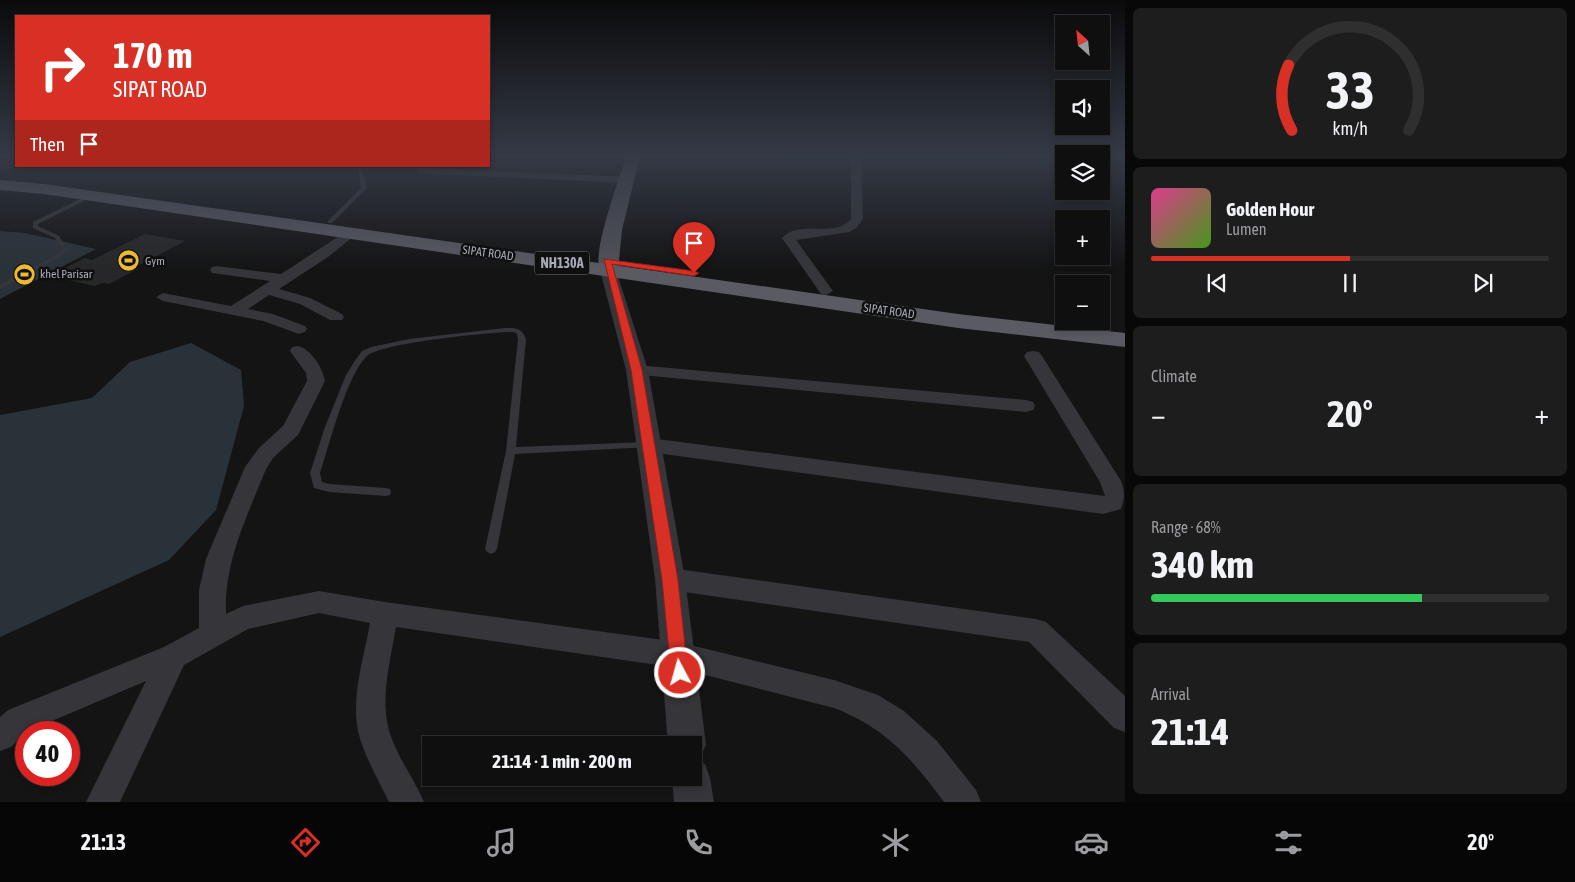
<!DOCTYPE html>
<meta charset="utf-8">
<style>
:root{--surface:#0f0f10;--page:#1d1d1e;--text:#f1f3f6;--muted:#9b9c9f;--line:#2f2f30;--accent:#d93025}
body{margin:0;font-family:"Asap Condensed",sans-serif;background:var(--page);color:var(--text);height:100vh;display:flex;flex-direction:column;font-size:19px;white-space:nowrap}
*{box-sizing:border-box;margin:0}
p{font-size:16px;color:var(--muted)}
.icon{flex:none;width:28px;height:28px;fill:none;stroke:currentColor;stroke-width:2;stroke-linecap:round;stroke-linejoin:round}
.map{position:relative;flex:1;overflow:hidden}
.panel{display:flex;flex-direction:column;gap:8px;padding:8px;background:#080809;width:450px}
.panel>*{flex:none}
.guide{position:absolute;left:15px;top:15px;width:475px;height:152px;border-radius:0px;box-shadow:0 2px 8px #0003,0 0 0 1px var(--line);background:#d93025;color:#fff;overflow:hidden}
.needle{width:32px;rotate:333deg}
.fabs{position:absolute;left:1055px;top:15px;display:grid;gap:10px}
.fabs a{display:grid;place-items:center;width:55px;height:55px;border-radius:0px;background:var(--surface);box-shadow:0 2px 8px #0003,0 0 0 1px var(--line);font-size:25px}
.speed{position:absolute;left:15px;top:721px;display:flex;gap:10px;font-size:25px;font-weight:700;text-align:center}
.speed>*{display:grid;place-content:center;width:65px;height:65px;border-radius:50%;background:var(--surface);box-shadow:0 2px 8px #0003,0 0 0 1px var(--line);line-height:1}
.speed .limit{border:8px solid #d22;background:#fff;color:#111}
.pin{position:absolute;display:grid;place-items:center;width:42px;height:42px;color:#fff;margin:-51px -21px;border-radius:50% 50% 50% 0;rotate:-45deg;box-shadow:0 0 5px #0007}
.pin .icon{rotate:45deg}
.me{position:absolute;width:55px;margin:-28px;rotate:354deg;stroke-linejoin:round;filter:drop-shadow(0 0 4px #0008)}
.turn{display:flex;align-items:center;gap:18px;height:105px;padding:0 15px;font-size:22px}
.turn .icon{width:65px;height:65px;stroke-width:2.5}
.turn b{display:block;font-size:35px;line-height:42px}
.then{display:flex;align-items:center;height:48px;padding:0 15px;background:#0003;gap:10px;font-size:19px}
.big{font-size:38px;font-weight:700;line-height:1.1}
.panel .tile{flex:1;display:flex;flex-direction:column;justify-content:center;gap:8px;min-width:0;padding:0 18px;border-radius:8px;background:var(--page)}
.panel .dial{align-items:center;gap:0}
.dial svg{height:130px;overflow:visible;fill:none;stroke:var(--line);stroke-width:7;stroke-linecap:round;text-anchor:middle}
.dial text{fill:var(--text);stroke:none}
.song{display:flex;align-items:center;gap:15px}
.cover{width:60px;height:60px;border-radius:8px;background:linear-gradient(135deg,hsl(330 70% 55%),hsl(100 70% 35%))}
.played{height:5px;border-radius:2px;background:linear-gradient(90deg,var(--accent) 50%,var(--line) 50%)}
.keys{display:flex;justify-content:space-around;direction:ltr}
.heat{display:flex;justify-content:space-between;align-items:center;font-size:28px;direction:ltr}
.charge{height:8px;border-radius:4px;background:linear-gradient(90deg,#34c759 68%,var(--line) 0)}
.trip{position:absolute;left:422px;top:736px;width:280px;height:50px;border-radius:0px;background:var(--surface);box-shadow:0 2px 8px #0003,0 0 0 1px var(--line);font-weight:700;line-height:50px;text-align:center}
.tab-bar{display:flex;height:80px;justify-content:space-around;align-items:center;background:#060606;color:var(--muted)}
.tab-bar .icon{width:35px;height:35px}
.tab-bar .active{color:var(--accent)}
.tab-bar b{font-size:22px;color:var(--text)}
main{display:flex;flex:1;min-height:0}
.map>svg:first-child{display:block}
.water{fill:#2a3239}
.building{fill:#272729}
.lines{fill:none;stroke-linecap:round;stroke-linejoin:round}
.service{fill:#35353a;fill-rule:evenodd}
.minor{fill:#35353a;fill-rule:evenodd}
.tertiary{fill:#35353a;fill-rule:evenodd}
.primary{fill:#515259;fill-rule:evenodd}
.trunk{fill:#595a62;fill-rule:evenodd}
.route{fill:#d93025;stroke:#8d1f18}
.labels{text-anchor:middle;stroke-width:5;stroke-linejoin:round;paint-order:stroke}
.far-street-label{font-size:12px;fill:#a6aab5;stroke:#0f0f10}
.far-poi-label{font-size:12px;fill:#a6aab5;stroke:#0f0f10;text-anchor:start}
.shield{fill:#0f0f10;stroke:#797c84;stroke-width:1}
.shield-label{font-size:14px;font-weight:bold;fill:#a6aab5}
</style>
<main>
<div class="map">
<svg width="1125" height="802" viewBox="0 0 1125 802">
<rect width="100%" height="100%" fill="#141415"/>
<g class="water">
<path d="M0,231L25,233L96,249L0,299Z"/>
<path d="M191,343L241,370L244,406L216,510L169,560L0,637V415L92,398L130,362Z"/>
</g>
<path class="building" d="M145,234L185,241L134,268L138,269L109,284L102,283L95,286L54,277L61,274L55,273L85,258L92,260Z"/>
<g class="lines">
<g class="service">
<path d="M0,156H5L0,158Z"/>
<path d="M358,166H362L367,188L332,223H328V221L361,188Z"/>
<path d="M90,194L93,196L92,197L38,224V226L59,236L68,250L67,251L58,258L0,289V284L54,256L62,250L55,238L33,228V222Z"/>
<path d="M505,328C516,328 522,328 526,339L516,447L648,442L651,443L653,445L651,447L515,454L497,549L495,552L491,554L487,552L485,549L506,451L518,339L517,334L514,332C491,332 381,343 367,356C347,374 329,446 320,473L322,482L329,484L386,488L390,489L391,492L390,495L386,496L329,492L314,488L310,473L325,427L346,375L354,362L362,351L371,347L409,339Z"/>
</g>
<g class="minor">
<path d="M851,156H861L863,219L856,228L849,232L796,240L833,291L826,295L821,294L782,238C799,219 834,239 851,219Z"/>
<path d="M421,168L628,177L633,180L628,183L417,173V169Z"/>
<path d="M350,229L356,233L354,236L328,257L279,289L310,298L342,314L344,317L342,320H330L300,304L269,295L248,309L273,314L305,326L307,329L305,332L299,334L263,321L163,301L156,297L163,293L231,306L270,281L212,273L210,270L212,267L217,266L281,274Z"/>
<path d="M298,346C311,349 323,368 325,381L298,435L273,458L266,469C247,517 224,561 226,614L243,606L319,591L385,602L678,642L834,680L878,695L904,711L937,741L976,790L981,802H944C912,759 886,728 834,708L678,668L396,627C390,663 378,705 392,739C400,761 415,780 424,802H389C378,779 364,756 358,731C351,695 364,658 370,623L319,613L248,629L184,665L120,802H86L146,681L26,732L11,747L0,751V717L8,710L164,647L199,628V590L206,559L245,467L259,448L283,426L307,381L306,373L290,351L292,347Z"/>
<path d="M1033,351L1039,352L1042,356L1121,481C1125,491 1125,499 1121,509L1103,514L649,452L642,450L639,445L642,440L649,438L1105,496L1100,482L1024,356L1027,352Z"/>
<path d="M637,365L1026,400L1033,402L1035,406L1033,410L1026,412L631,374L628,370L631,366Z"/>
<path d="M670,568L1036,619L1046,622L1125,696V732L1114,728L1029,642L670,590L661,587L657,579L661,571Z"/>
</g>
<path class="tertiary" d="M608,265L614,266L616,270L648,370L685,579L706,745L700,758L695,760L705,764L710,778L714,802H674L672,778H694V745H668L655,579L626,370L600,270L602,266Z"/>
<path class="primary" d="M626,156H640L622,230L618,270L615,274L608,276L601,274C589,258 620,178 626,156Z"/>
<path class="trunk" d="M0,180L44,184L958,314L1125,333V347L958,328L44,194L0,190Z"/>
</g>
<linearGradient id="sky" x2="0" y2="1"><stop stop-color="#0b0b0c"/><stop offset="0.58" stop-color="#343a46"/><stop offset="1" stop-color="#343a46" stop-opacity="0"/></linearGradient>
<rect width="1125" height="269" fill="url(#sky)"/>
<path class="route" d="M604,259L694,271L699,273L694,276L612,264L642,370L678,580L688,673L686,679L680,681L673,679L671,673L662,580L631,370Z"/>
<defs>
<symbol id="stadium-disc" viewBox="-11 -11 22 22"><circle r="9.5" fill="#edb934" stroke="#0f0f10"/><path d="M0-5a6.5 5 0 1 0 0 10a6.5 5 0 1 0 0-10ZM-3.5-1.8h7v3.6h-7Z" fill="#111"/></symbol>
</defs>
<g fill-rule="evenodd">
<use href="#stadium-disc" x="116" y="248" width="25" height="25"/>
<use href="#stadium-disc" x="12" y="262" width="25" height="25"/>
</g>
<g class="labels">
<g class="far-street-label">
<text transform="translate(488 253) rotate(8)" y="4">SIPAT ROAD</text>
<text transform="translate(889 311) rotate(8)" y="4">SIPAT ROAD</text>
</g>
<g class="far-poi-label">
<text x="145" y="265">Gym</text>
<text x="40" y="278">khel Parisar</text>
</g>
<rect class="shield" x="534.5" y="251.5" width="55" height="23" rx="4"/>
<g class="shield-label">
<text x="562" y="268">NH130A</text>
</g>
</g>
</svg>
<div class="fabs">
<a><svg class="needle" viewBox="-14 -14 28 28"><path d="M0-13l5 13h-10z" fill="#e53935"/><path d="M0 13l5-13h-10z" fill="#9b9c9f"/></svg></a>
<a><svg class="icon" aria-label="sound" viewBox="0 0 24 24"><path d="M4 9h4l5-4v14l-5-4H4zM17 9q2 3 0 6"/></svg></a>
<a><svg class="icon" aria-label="layers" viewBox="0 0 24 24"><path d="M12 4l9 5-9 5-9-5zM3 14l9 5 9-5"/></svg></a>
<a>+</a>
<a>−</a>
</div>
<div class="speed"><div class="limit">40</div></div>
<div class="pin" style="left:694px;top:273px;background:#d93025"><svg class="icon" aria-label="arrive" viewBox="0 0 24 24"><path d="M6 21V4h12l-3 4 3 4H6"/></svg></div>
<svg class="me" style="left:680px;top:673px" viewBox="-20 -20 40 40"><circle r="17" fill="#d93025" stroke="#fff" stroke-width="3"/><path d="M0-11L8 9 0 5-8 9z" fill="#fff"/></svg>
<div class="trip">21:14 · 1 min · 200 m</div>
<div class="guide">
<div class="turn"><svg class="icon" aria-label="right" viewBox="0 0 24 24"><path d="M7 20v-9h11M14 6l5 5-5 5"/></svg><div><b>170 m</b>SIPAT ROAD</div></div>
<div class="then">Then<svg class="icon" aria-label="arrive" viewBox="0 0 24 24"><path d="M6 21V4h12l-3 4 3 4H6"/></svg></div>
</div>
</div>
<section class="panel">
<div class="tile dial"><svg viewBox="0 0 100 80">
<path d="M14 69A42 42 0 1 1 86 69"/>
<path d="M14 69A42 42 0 0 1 12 29" stroke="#d93025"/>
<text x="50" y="56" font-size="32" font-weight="700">33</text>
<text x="50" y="72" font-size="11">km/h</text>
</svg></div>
<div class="tile">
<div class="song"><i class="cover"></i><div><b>Golden Hour</b><p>Lumen</p></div></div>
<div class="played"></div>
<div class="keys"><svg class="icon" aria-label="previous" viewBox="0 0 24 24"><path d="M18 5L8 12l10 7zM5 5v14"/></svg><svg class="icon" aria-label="pause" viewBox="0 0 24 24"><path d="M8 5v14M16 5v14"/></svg><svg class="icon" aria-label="next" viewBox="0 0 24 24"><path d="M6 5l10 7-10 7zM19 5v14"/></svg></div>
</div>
<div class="tile"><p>Climate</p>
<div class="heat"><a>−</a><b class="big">20°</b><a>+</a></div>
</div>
<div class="tile"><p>Range · 68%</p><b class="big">340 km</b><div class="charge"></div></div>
<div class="tile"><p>Arrival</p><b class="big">21:14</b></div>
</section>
</main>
<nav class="tab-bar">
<b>21:13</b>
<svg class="icon active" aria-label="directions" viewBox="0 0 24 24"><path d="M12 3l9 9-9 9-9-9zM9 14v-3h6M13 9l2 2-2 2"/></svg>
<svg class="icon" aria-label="music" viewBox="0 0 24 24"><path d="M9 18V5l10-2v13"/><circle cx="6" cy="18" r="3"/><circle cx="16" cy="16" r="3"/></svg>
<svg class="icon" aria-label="phone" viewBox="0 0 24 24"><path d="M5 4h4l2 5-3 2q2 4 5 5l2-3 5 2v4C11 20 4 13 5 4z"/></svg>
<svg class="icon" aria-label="climate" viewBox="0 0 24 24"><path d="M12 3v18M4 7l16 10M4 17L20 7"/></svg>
<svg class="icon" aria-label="car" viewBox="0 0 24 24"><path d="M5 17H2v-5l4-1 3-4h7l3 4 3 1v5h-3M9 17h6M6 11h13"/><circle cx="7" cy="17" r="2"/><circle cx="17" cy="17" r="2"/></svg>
<svg class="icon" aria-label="filters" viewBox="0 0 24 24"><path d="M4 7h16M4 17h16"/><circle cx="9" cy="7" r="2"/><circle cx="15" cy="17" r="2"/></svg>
<b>20°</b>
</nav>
